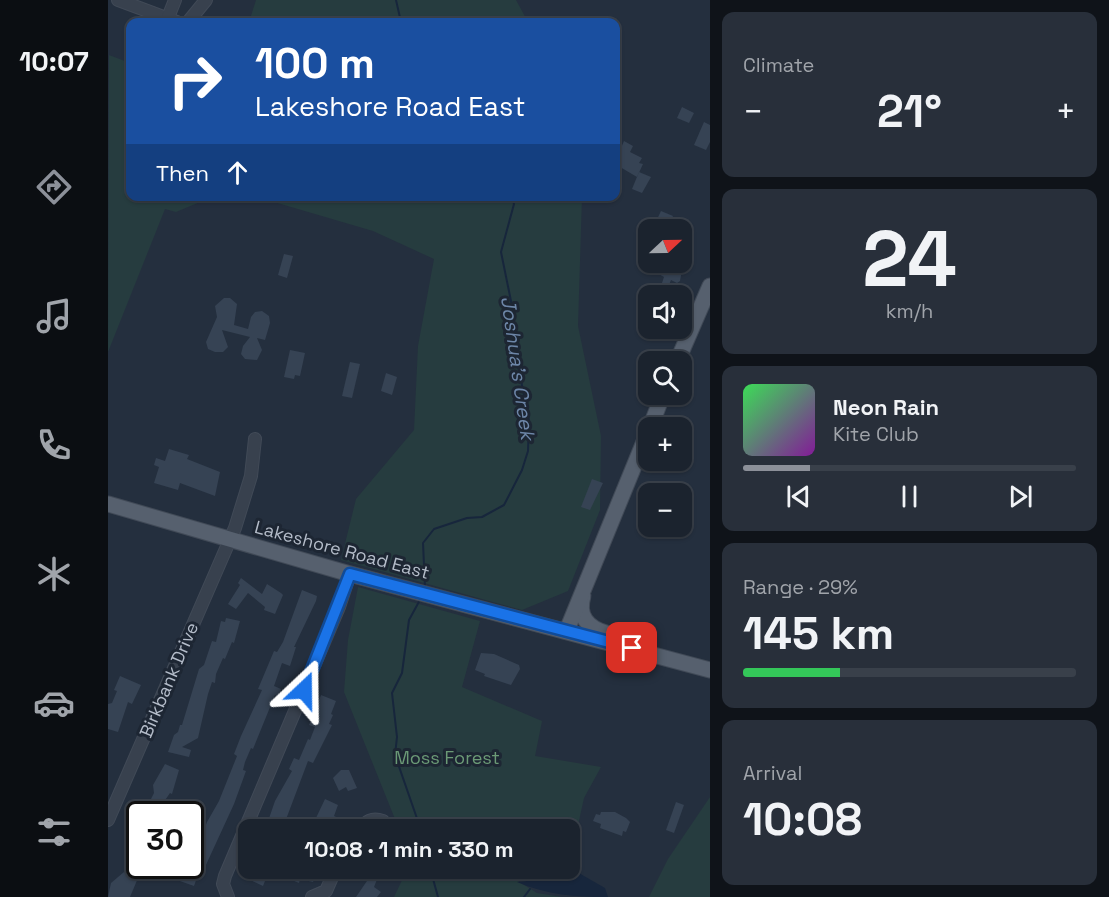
<!DOCTYPE html>
<meta charset="utf-8">
<style>
:root{--surface:#1b232e;--page:#282f3a;--text:#f1f3f6;--muted:#a0a4aa;--line:#39404a;--accent:#8c9099}
body{margin:0;font-family:"Space Grotesk",sans-serif;background:var(--page);color:var(--text);height:100vh;display:flex;flex-direction:column;font-size:22px;white-space:nowrap}
*{box-sizing:border-box;margin:0}
p{font-size:20px;color:var(--muted)}
.icon{flex:none;width:33px;height:33px;fill:none;stroke:currentColor;stroke-width:2;stroke-linecap:round;stroke-linejoin:round}
.map{position:relative;flex:1;overflow:hidden}
.sheet{display:flex;flex-direction:column;gap:12px;padding:12px;background:#0f1319;width:399px}
.sheet>*{flex:none}
.guide{position:absolute;left:18px;top:18px;width:494px;height:183px;border-radius:12px;box-shadow:0 2px 4px #0004,0 0 0 2px var(--line);background:#1a4fa0;color:#fff;overflow:hidden}
.needle{width:39px;rotate:68deg}
.tools{position:absolute;left:530px;top:219px;display:grid;gap:12px}
.tools a{display:grid;place-items:center;width:54px;height:54px;border-radius:12px;background:var(--surface);box-shadow:0 2px 4px #0004,0 0 0 2px var(--line);font-size:30px}
.speed{position:absolute;left:18px;top:801px;display:flex;gap:12px;font-size:30px;font-weight:700;text-align:center}
.speed>*{display:grid;place-content:center;width:78px;height:78px;border-radius:50%;background:var(--surface);box-shadow:0 2px 4px #0004,0 0 0 2px var(--line);line-height:1}
.speed .limit{border:3px solid #111;border-radius:9px;background:#fff;color:#111}
.pin{position:absolute;display:grid;place-items:center;width:51px;height:51px;color:#fff;margin:-26px;border-radius:12px;box-shadow:0 3px 9px #0006}
.me{position:absolute;width:66px;margin:-33px;rotate:23deg;stroke-linejoin:round;filter:drop-shadow(0 0 4px #0008)}
.turn{display:flex;align-items:center;gap:21px;height:126px;padding:0 30px;font-size:27px}
.turn .icon{width:78px;height:78px;stroke-width:2.5}
.turn b{display:block;font-size:42px;line-height:51px}
.then{display:flex;align-items:center;height:57px;padding:0 30px;background:#0003;gap:12px;font-size:22px}
.big{font-size:45px;font-weight:800;line-height:1.1}
.sheet .tile{flex:1;display:flex;flex-direction:column;justify-content:center;gap:9px;min-width:0;padding:0 21px;border-radius:12px;background:var(--page)}
.sheet .dial{align-items:center;gap:0}
.dial b{font-size:78px;line-height:1}
.song{display:flex;align-items:center;gap:18px}
.cover{width:72px;height:72px;border-radius:9px;background:linear-gradient(135deg,hsl(130 70% 55%),hsl(290 70% 35%))}
.played{height:6px;border-radius:3px;background:linear-gradient(90deg,var(--accent) 20%,var(--line) 20%)}
.keys{display:flex;justify-content:space-around;direction:ltr}
.heat{display:flex;justify-content:space-between;align-items:center;font-size:33px;direction:ltr}
.charge{height:9px;border-radius:4px;background:linear-gradient(90deg,#34c759 29%,var(--line) 0)}
.trip{position:absolute;left:130px;top:819px;width:342px;height:60px;border-radius:12px;background:var(--surface);box-shadow:0 2px 4px #0004,0 0 0 2px var(--line);font-weight:800;line-height:60px;text-align:center}
main{display:flex;flex:1;min-height:0}
.tabs{display:flex;flex-direction:column;width:108px;justify-content:space-around;align-items:center;background:#0b0e12;color:var(--muted)}
.tabs .icon{width:42px;height:42px}
.tabs .current{color:var(--accent)}
.tabs b{font-size:27px;color:var(--text)}
.map>svg:first-child{display:block}
.green{fill:#263c3f}
.water{fill:#17263c}
.lines{fill:none;stroke-linecap:round;stroke-linejoin:round}
.stream{stroke:#17263c;stroke-width:2}
.building{fill:#364354}
.minor-casing{stroke:#414a57;stroke-width:14}
.major-casing{stroke:#414a57;stroke-width:17}
.minor{stroke:#38414e;stroke-width:12}
.major{stroke:#56606e;stroke-width:15}
.route-casing{stroke:#114b97;stroke-width:15}
.route{stroke:#1a73e8;stroke-width:10}
.labels{text-anchor:middle;stroke-width:6;stroke-linejoin:round;paint-order:stroke}
.street-label{font-size:18px;fill:#b4bcc9;stroke:#1d2633}
.park-label{font-size:18px;fill:#6b9a76;stroke:#1d2633}
.water-label{font-size:20px;font-style:italic;fill:#6d86a8;stroke:#1d2633}
</style>
<main>
<nav class="tabs">
<b>10:07</b>
<svg class="icon current" aria-label="directions" viewBox="0 0 24 24"><path d="M12 3l9 9-9 9-9-9zM9 14v-3h6M13 9l2 2-2 2"/></svg>
<svg class="icon" aria-label="music" viewBox="0 0 24 24"><path d="M9 18V5l10-2v13"/><circle cx="6" cy="18" r="3"/><circle cx="16" cy="16" r="3"/></svg>
<svg class="icon" aria-label="phone" viewBox="0 0 24 24"><path d="M5 4h4l2 5-3 2q2 4 5 5l2-3 5 2v4C11 20 4 13 5 4z"/></svg>
<svg class="icon" aria-label="climate" viewBox="0 0 24 24"><path d="M12 3v18M4 7l16 10M4 17L20 7"/></svg>
<svg class="icon" aria-label="car" viewBox="0 0 24 24"><path d="M5 17H2v-5l4-1 3-4h7l3 4 3 1v5h-3M9 17h6M6 11h13"/><circle cx="7" cy="17" r="2"/><circle cx="17" cy="17" r="2"/></svg>
<svg class="icon" aria-label="filters" viewBox="0 0 24 24"><path d="M4 7h16M4 17h16"/><circle cx="9" cy="7" r="2"/><circle cx="15" cy="17" r="2"/></svg>
</nav>
<div class="map">
<svg width="602" height="897" viewBox="0 0 602 897">
<rect width="100%" height="100%" fill="#242f3e"/>
<g class="green">
<path d="M148,0H408L420,22H141Z"/>
<path d="M1,55L22,63V196L104,197L68,212L57,209L0,352Z"/>
<path d="M149,197H474L470,326L493,436L492,510L460,591L414,610L233,560L248,499L306,430L310,346L326,259L265,231Z"/>
<path d="M250,587L372,621L354,687L434,721L427,756L493,767L476,798L467,839L462,847V830L291,829L236,692L240,640Z"/>
<path d="M602,797V897H541L560,859Z"/>
<path d="M295,868L443,869L422,879L408,880L429,893L454,897H286L296,876Z"/>
</g>
<path class="water" d="M462,868L497,888L500,897C468,897 439,895 409,882C429,882 444,870 462,868Z"/>
<g class="lines">
<g class="stream">
<path d="M288,0L293,22"/>
<path d="M317,587L315,543L326,529L359,518L374,517L396,505L414,470L420,451L421,421L408,355L404,306L393,252L406,204L403,196"/>
<path d="M313,830L287,755L289,737L284,693L294,673L301,620L313,598"/>
<path d="M322,868L330,897"/>
<path d="M416,897L422,889"/>
</g>
</g>
<g class="building">
<path d="M574,107L586,113L581,123L569,118Z"/>
<path d="M596,122L602,125V142L598,150L586,145Z"/>
<path d="M516,141L525,146L522,152L534,158L531,163L535,164L529,177L507,164V146L513,148Z"/>
<path d="M531,172L543,177L534,193L524,189Z"/>
<path d="M553,211L565,216L559,230H544Z"/>
<path d="M176,254L185,256L179,278L170,275Z"/>
<path d="M553,262L574,270L572,281L569,283L563,280L561,285L554,283L556,277L549,273Z"/>
<path d="M116,298H122L129,304L126,325L140,329L143,317L147,312L154,311L161,316L162,323L157,340L149,338L154,350L149,360L137,359L133,354L135,346L142,337L114,330L120,347L115,352H107L100,349L98,342L109,317L107,306Z"/>
<path d="M182,350L197,353L192,376L187,375L186,379L176,377Z"/>
<path d="M242,362L252,364L244,398L234,396Z"/>
<path d="M278,373L289,377L284,395L273,391Z"/>
<path d="M61,449L81,455L79,459L112,472L107,496L72,483L70,490L46,483L51,467L46,465L48,458L57,461Z"/>
<path d="M484,479L495,483L482,510L473,507Z"/>
<path d="M133,578L154,594L159,584L173,593L175,595L167,614L156,610L157,607L140,593L128,609L120,604L132,585L130,583Z"/>
<path d="M194,590L209,596L208,601L186,647H188L182,666L174,663L166,686L173,689L170,696L167,695L145,749L143,748L137,762L135,770L138,771L126,804L97,867L93,866L86,886L69,880L75,866H82L99,822L111,801L129,756L126,754L133,736L154,690L150,689L166,651L169,652L175,642Z"/>
<path d="M118,618L132,621L126,643L124,642L117,659L115,658L108,674L107,683L104,682L100,694L90,738L74,747L83,750L81,757L60,752L66,735L70,732L72,725H74L91,669L96,665L104,641L108,642L113,621L117,622Z"/>
<path d="M373,653L386,654L411,665L412,669L403,685L376,676L377,674L367,670Z"/>
<path d="M12,676L33,685L24,704L20,702L10,732L0,729V704L4,703L9,691L6,690Z"/>
<path d="M213,695L228,701L223,714L225,715L221,724L224,725L205,763L200,761L174,830H157L167,801L184,771L181,769L186,758L191,760L200,739L202,740L207,727L201,725Z"/>
<path d="M57,764L71,770L64,794L62,793L53,806L42,801L46,793L45,785Z"/>
<path d="M233,770H241L249,788L240,791L238,787L231,791L225,778Z"/>
<path d="M217,799L230,805L226,816L228,817L222,830H208L212,820L208,818Z"/>
<path d="M568,802L576,805L566,833L558,830Z"/>
<path d="M493,812H507L518,818L522,822L518,832L515,831L514,836L492,828L493,824L485,821L488,814L492,815Z"/>
<path d="M140,868L161,871L155,886L136,877Z"/>
<path d="M183,868H208V874L205,882L192,879L191,883L179,878Z"/>
<path d="M253,868H273L275,875L270,877L266,887L273,892L269,897H248L261,878L251,873Z"/>
<path d="M16,872L30,878L22,897H0L3,883Z"/>
</g>
<g class="lines">
<defs>
<g id="minor">
<path d="M10,0L69,22"/>
<path d="M59,20L67,0"/>
<path d="M80,22L98,0"/>
<path d="M0,820L127,528L143,476L147,439"/>
<path d="M252,830C258,821 264,817 275,821L281,830"/>
<path d="M120,897L115,884L117,876L231,607L242,574"/>
<path d="M204,897L218,891L228,868"/>
</g>
<g id="major">
<path d="M569,362L602,286"/>
<path d="M542,428L555,394"/>
<path d="M0,504L242,574L602,670"/>
<path d="M475,596C469,616 480,628 498,633"/>
<path d="M459,630L540,432"/>
</g>
</defs>
<use href="#minor" class="minor-casing"/>
<use href="#major" class="major-casing"/>
<use href="#minor" class="minor"/>
<use href="#major" class="major"/>
</g>
<g class="lines">
<defs>
<path id="route" d="M196,690L242,574L524,648"/>
</defs>
<use href="#route" class="route-casing"/>
<use href="#route" class="route"/>
</g>
<g class="labels">
<g class="street-label">
<text transform="translate(234 550) rotate(15)" y="6">Lakeshore Road East</text>
<text transform="translate(61 680) rotate(-67)" y="6">Birkbank Drive</text>
</g>
<g class="park-label">
<text x="339" y="764">Moss Forest</text>
</g>
<g class="water-label">
<text transform="translate(410 368) rotate(82)" y="7">Joshua's Creek</text>
</g>
</g>
</svg>
<div class="tools">
<a><svg class="needle" viewBox="-14 -14 28 28"><path d="M0-13l5 13h-10z" fill="#e53935"/><path d="M0 13l5-13h-10z" fill="#a0a4aa"/></svg></a>
<a><svg class="icon" aria-label="sound" viewBox="0 0 24 24"><path d="M4 9h4l5-4v14l-5-4H4zM17 9q2 3 0 6"/></svg></a>
<a><svg class="icon" aria-label="search" viewBox="0 0 24 24"><circle cx="10" cy="10" r="6"/><path d="M15 15l6 6"/></svg></a>
<a>+</a>
<a>−</a>
</div>
<div class="speed"><div class="limit">30</div></div>
<div class="pin" style="left:524px;top:648px;background:#d93025"><svg class="icon" aria-label="arrive" viewBox="0 0 24 24"><path d="M6 21V4h12l-3 4 3 4H6"/></svg></div>
<svg class="me" style="left:196px;top:690px" viewBox="-20 -20 40 40"><path d="M0-17L14 15 0 8-14 15z" fill="#1a73e8" stroke="#fff" stroke-width="4"/></svg>
<div class="trip">10:08 · 1 min · 330 m</div>
<div class="guide">
<div class="turn"><svg class="icon" aria-label="right" viewBox="0 0 24 24"><path d="M7 20v-9h11M14 6l5 5-5 5"/></svg><div><b>100 m</b>Lakeshore Road East</div></div>
<div class="then">Then<svg class="icon" aria-label="ahead" viewBox="0 0 24 24"><path d="M12 20V5M6 11l6-6 6 6"/></svg></div>
</div>
</div>
<section class="sheet">
<div class="tile"><p>Climate</p>
<div class="heat"><a>−</a><b class="big">21°</b><a>+</a></div>
</div>
<div class="tile dial"><b>24</b><p>km/h</p></div>
<div class="tile">
<div class="song"><i class="cover"></i><div><b>Neon Rain</b><p>Kite Club</p></div></div>
<div class="played"></div>
<div class="keys"><svg class="icon" aria-label="previous" viewBox="0 0 24 24"><path d="M18 5L8 12l10 7zM5 5v14"/></svg><svg class="icon" aria-label="pause" viewBox="0 0 24 24"><path d="M8 5v14M16 5v14"/></svg><svg class="icon" aria-label="next" viewBox="0 0 24 24"><path d="M6 5l10 7-10 7zM19 5v14"/></svg></div>
</div>
<div class="tile"><p>Range · 29%</p><b class="big">145 km</b><div class="charge"></div></div>
<div class="tile"><p>Arrival</p><b class="big">10:08</b></div>
</section>
</main>
